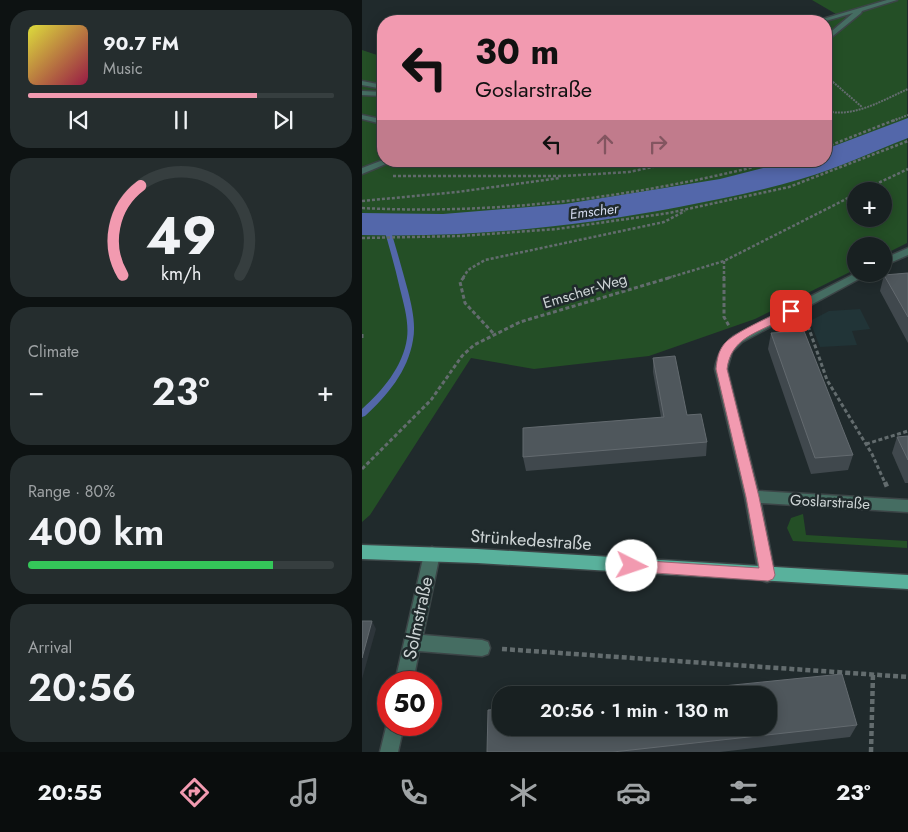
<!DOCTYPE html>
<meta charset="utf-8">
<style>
:root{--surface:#182021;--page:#252d2e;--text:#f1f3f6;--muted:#9fa3a5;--line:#363e3f;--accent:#f29ab0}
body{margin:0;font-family:Jost,sans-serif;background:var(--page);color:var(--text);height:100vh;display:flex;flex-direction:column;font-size:19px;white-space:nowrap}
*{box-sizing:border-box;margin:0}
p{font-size:16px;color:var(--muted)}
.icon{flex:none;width:28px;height:28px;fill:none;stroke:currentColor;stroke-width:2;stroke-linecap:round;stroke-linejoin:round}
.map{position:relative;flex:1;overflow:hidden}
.side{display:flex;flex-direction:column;gap:10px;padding:10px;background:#0d1212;width:362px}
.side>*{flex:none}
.banner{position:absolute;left:15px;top:15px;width:455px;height:152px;border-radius:20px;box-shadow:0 2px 12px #0003,0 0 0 1px var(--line);background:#f29ab0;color:#111;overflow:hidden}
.controls{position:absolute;left:485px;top:182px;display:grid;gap:10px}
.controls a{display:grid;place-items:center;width:45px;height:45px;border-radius:50%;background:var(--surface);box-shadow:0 2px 12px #0003,0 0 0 1px var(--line);font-size:25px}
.speed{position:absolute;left:15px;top:671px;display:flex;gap:10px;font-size:25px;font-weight:700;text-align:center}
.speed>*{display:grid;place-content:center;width:65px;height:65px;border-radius:50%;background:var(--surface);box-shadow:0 2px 12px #0003,0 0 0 1px var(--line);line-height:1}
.speed .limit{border:8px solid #d22;background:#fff;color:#111}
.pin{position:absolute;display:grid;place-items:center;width:42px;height:42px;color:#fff;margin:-21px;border-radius:10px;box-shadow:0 2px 8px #0006}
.me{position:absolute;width:55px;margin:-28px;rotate:94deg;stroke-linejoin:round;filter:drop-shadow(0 0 4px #0008)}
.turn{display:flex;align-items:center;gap:18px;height:105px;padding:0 15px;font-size:22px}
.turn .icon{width:65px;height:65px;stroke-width:2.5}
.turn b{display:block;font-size:35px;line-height:42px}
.lanes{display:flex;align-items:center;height:48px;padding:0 15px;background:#0003;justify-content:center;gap:25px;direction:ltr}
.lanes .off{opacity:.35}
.big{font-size:38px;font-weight:600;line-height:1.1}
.side .widget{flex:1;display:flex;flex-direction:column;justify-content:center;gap:8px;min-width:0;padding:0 18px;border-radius:20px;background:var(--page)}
.side .dial{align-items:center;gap:0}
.dial svg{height:130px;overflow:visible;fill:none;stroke:var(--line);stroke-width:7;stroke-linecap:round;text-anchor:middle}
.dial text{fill:var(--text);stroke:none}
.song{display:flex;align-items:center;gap:15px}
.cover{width:60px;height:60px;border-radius:8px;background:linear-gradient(135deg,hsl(60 70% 55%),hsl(340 70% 35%))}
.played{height:5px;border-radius:2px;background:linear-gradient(90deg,var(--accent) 75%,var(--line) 75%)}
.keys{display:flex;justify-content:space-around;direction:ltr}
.heat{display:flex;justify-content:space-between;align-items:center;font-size:28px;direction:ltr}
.charge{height:8px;border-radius:4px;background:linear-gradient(90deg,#34c759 80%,var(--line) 0)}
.trip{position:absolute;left:130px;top:686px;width:285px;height:50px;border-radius:20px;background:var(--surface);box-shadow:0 2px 12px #0003,0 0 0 1px var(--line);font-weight:600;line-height:50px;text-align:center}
.tabs{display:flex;height:80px;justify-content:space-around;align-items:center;background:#0a0d0d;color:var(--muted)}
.tabs .icon{width:35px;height:35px}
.tabs .active{color:var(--accent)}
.tabs b{font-size:22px;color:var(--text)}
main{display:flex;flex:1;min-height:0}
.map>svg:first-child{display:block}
.built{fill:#213437}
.green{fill:#244f26;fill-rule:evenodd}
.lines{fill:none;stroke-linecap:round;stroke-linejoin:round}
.stream{fill:#5367aa;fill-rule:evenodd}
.river{fill:#5367aa;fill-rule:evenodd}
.minor-casing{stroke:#3c4547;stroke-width:3}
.major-casing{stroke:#3c4547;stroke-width:3}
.path-far3{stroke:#636c6e;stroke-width:2;stroke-dasharray:2 1;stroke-linecap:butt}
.path-far2{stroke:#636c6e;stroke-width:2.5;stroke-dasharray:3 2;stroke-linecap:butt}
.path-far1{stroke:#636c6e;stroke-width:3;stroke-dasharray:4 2.5;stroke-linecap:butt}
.path{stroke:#636c6e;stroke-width:4.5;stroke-dasharray:5 3;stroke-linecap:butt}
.minor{fill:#456d62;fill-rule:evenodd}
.major{fill:#59b19c;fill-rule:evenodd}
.wall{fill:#40484d}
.shaded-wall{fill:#2d353a}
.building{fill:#4f575c;stroke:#636a6f}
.route{fill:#f29ab0;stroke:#9d6472}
.labels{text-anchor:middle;stroke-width:5;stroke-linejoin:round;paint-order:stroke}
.far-water-label{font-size:14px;font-style:italic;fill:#d4dbee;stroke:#202a2c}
.street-label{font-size:15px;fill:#cdd4d5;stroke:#202a2c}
.near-street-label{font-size:18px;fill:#cdd4d5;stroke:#202a2c}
</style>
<main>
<section class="side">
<div class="widget">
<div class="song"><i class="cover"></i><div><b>90.7 FM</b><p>Music</p></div></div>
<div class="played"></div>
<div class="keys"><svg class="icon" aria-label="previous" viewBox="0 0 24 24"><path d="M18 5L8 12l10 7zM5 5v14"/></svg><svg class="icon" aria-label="pause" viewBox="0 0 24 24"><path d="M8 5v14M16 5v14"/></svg><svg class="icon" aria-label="next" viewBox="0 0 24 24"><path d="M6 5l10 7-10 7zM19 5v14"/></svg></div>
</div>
<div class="widget dial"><svg viewBox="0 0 100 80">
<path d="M14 69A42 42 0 1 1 86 69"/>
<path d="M14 69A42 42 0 0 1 25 14" stroke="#f29ab0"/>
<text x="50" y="56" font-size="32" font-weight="700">49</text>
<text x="50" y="72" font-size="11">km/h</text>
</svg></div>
<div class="widget"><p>Climate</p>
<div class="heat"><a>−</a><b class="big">23°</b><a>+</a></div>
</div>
<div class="widget"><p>Range · 80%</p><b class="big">400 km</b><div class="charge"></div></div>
<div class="widget"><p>Arrival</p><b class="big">20:56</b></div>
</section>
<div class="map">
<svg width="546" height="752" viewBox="0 0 546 752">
<rect width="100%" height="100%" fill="#202a2c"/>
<path class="built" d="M498,309L508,329L490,331L495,345L458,347L448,321L467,311Z"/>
<g class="green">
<path d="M450,0H545V243L521,255V246H494V269L393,319L287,356L172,369L109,358L8,515L0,522V50L21,57V161H464V21H449L474,14ZM494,191H521V219H494Z"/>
<path d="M441,514L444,535L545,541V548L431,541L425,528L429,518Z"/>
</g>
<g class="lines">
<path class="stream" d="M24,223L27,225C34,247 40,269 46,291C50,307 54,324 51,340C46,371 25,396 3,416L0,417V409C20,391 41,367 45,338C47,322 42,305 38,289C33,267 27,246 21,225Z"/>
<path class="river" d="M546,118V138C510,152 476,168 439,179C399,191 358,199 317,207C212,227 107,238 0,235V213L81,214L203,204L358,179L428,161H464V149Z"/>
<defs>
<g id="minor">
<path d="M525,0H535L500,11L499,13L466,40L464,41V36L491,13L464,21H454Z"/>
<path d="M0,81L21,85V89L0,85Z"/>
<path d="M0,91L21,92V96L0,95Z"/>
<path d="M0,115L19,119L20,121L16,123L0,119Z"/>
<path d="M21,160L31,161L0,174V168Z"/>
<path d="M546,248V255L521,266V259Z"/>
<path d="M494,273L506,274L380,342L370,352L365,369L396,491L546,500V512L399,503L413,575L411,580L405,582L399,580L397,575L383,497L353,369C355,355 361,345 372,336Z"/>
<path d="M70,547L75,549L78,554L61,635L120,640L126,642L128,648L126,654L120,656L57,651L51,682H33L62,554L65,549Z"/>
<path d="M26,719V725H42L36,752H18Z"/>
</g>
<path id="major" d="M0,545L115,549L546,575V589L115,563L0,559Z"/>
</defs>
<use href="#minor" class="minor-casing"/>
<use href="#major" class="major-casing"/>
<g class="path-far3">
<path d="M464,76L500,107"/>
<path d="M464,111C492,118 521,100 546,89"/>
<path d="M531,121L546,115"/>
</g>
<g class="path-far2">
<path d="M464,147L535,119"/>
<path d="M31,176H201L267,172L319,161"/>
<path d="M499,191L546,169"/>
<path d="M0,201L95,192L198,178"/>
<path d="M0,208C139,215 273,197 408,163"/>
<path d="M0,238L99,236L195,229L307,213L427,187L546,141"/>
<path d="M362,261V278"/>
<path d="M101,278L106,270L123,260L302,222L323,211"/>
<path d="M306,278L362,261L494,194"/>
</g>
<g class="path-far1">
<path d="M102,277L98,282L103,303L132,334"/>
<path d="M362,277V317L367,326"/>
<path d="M444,320L465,380L510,454L523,483"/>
<path d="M0,334V340"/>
<path d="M504,444L546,431"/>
<path d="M0,469L69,400L100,356L112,345L158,322L310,277"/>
</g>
<g class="path">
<path d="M523,482L525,487"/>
<path d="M140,649L546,677"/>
<path d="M509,752L511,674"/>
</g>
<use href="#minor" class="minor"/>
<use href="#major" class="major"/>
</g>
<g class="wall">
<path d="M546,273V343L518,291L522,275Z"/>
<path d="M409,333L491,455L486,470L449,474L406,349Z"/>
<path d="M291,358L325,415L345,442L344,456L164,471L161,457L299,417L291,372Z"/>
<path d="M546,436V483H543L530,453L535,437Z"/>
<path d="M495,725L488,737L358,752H125Z"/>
</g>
<path class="shaded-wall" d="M10,621L14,629L0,679V658Z"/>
<g class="building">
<path d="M546,273V317L522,275Z"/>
<path d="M442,331L491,455L453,458L409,333Z"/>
<path d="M313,356L325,415L339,414L345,442L161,457V428L302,417L291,358Z"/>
<path d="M546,436V460L535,437Z"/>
<path d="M0,621H10L0,658Z"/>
<path d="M480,674L495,725L251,752H125L126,710L139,709V728H406V695H272Z"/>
</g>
<path class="route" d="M425,308H432L434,311C430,316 423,318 417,321C392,334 369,339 365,369L397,497L413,575L411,579L406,581L265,571L263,566L265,562L270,560L397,568L384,497L354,369C355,360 356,351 363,343C374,331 409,317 425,308Z"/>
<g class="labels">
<g class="far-water-label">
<text transform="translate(232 211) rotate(-7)" y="5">Emscher</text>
</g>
<g class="street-label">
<text transform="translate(223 291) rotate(-17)" y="5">Emscher-Weg</text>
<text transform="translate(468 502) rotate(3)" y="5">Goslarstraße</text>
</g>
<g class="near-street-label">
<text transform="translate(169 540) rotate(4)" y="6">Strünkedestraße</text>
<text transform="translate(56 618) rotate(-78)" y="6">Solmstraße</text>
</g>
</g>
</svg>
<div class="controls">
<a>+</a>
<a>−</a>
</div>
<div class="speed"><div class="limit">50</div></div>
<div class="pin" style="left:429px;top:311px;background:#d93025"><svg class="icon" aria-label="arrive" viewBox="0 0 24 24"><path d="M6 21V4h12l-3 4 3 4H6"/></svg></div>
<svg class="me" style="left:270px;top:566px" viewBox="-20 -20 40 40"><circle r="19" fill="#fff"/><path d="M0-13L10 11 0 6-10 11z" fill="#f29ab0"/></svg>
<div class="trip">20:56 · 1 min · 130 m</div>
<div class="banner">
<div class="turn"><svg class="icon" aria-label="left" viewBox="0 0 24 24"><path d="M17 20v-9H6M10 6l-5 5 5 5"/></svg><div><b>30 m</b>Goslarstraße</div></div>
<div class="lanes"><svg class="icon" aria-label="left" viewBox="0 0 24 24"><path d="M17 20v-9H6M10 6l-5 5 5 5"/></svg><svg class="icon off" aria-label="ahead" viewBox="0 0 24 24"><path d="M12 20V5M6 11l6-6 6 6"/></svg><svg class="icon off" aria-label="right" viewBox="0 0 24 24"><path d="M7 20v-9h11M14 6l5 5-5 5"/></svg></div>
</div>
</div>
</main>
<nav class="tabs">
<b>20:55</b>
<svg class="icon active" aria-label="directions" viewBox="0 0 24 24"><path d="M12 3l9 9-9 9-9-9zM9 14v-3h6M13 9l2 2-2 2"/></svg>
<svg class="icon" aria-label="music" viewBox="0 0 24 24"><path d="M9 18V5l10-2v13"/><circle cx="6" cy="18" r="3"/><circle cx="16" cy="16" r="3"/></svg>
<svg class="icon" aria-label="phone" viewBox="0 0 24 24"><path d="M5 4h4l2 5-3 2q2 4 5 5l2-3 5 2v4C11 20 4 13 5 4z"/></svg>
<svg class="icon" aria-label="climate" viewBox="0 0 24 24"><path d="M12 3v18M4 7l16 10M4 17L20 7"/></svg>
<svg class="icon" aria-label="car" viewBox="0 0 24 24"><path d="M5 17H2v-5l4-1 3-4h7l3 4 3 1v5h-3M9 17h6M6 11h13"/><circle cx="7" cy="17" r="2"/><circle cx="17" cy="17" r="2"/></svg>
<svg class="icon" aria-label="filters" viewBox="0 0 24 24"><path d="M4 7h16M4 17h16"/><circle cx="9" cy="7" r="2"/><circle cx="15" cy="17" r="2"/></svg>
<b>23°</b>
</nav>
